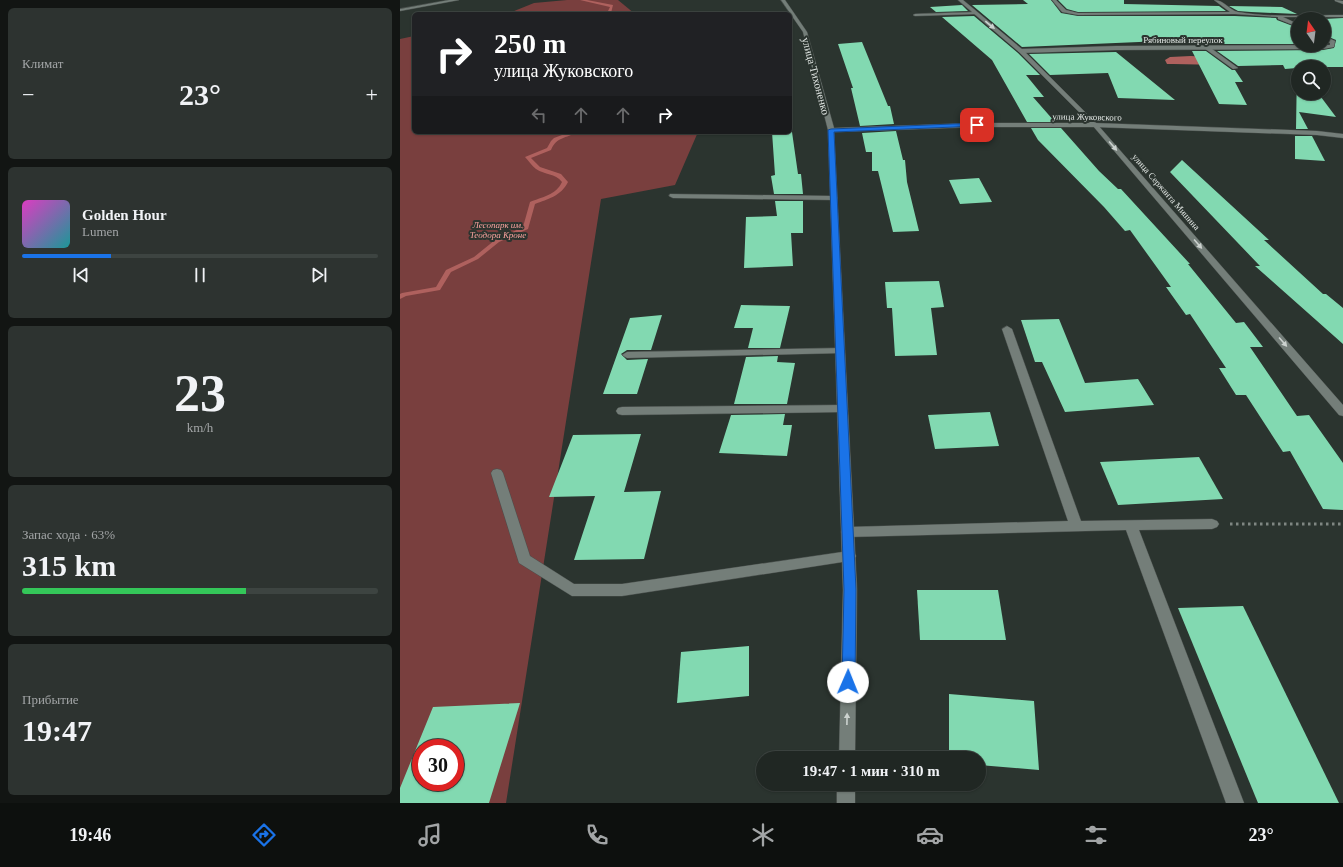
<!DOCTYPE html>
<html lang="ru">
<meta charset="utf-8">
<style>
:root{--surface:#202723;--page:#2d3330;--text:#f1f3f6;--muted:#a2a5a6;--line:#3d4441;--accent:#1a73e8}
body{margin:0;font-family:"Times New Roman",serif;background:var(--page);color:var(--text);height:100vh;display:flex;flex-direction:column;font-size:15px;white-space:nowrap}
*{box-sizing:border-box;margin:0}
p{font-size:13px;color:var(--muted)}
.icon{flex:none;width:22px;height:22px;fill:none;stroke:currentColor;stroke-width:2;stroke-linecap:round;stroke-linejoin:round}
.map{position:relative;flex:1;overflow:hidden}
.panel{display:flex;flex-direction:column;gap:8px;padding:8px;background:#121513;width:400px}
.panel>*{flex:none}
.banner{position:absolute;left:12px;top:12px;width:380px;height:122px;border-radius:6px;box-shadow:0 1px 3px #0004,0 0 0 1px var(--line);background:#202124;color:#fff;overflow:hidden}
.needle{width:26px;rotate:346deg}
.fabs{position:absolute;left:891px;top:12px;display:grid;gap:8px}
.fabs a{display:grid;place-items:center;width:40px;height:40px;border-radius:50%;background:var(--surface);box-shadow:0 1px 3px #0004,0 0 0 1px var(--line);font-size:20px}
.speed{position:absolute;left:12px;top:739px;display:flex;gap:8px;font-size:20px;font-weight:700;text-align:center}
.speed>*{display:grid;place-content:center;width:52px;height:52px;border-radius:50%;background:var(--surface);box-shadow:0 1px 3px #0004,0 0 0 1px var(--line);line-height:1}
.speed .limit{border:6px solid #d22;background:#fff;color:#111}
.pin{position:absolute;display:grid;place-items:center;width:34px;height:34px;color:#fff;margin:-17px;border-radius:8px;box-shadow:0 2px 6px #0006}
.me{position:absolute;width:44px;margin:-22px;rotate:1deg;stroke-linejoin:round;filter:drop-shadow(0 0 3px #0008)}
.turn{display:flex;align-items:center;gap:14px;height:84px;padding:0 16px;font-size:18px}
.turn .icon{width:52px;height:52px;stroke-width:2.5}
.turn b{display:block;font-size:28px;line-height:34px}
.lanes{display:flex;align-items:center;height:38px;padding:0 16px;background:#0003;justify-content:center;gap:20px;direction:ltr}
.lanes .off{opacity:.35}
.big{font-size:30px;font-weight:600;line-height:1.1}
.panel .widget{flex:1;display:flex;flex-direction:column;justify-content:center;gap:6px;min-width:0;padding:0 14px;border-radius:6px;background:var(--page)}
.panel .dial{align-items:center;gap:0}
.dial b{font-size:52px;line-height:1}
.song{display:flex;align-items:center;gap:12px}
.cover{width:48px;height:48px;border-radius:6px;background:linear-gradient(135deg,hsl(310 70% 55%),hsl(180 70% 35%))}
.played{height:4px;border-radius:2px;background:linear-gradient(90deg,var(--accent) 25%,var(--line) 25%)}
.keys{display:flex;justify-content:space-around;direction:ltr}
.heat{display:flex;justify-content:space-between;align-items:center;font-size:22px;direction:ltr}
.charge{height:6px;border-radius:3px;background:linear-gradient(90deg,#34c759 63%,var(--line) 0)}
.trip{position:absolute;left:356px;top:751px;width:230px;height:40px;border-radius:20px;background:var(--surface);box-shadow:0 1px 3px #0004,0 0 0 1px var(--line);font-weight:600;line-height:40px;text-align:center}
.tab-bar{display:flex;height:64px;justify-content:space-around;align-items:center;background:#0d100e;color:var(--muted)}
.tab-bar .icon{width:28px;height:28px}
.tab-bar .active{color:var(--accent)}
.tab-bar b{font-size:18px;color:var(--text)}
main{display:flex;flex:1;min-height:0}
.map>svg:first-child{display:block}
.green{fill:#793f3e;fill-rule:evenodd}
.water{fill:#af615e}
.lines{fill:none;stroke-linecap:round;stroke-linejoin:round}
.stream{fill:#af615e;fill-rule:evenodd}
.building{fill:#82d9b1;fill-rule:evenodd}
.service-casing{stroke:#4a504d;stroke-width:1}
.minor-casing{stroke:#4a504d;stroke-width:1}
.tertiary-casing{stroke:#4a504d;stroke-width:1}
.secondary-casing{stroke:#4a504d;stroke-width:1}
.path{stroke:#7f8682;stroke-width:3;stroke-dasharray:2.5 3.5;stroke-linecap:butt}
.service{fill:#747e79;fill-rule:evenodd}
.minor{fill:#747e79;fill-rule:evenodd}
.tertiary{fill:#747e79;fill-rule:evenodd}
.secondary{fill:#747e79;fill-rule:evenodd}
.oneway{fill:#ccd2cf}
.route{fill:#1a73e8;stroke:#114b97}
.labels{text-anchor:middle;stroke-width:4;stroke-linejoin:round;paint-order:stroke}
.far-street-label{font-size:9px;fill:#e2e7e4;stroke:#2b342f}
.far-park-label{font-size:9px;font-style:italic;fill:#fca39f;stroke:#2b342f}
.street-label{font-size:11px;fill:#e2e7e4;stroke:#2b342f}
</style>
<main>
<section class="panel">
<div class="widget"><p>Климат</p>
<div class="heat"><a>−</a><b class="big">23°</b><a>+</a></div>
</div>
<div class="widget">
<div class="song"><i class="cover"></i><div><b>Golden Hour</b><p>Lumen</p></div></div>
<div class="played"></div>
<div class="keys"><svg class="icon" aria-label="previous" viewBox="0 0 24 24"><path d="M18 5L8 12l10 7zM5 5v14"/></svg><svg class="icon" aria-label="pause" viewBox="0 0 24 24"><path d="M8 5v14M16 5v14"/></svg><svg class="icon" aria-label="next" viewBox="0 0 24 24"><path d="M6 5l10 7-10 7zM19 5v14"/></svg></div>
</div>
<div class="widget dial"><b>23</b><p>km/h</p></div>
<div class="widget"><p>Запас хода · 63%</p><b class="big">315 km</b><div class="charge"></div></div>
<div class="widget"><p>Прибытие</p><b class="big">19:47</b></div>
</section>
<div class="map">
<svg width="943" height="803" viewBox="0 0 943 803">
<rect width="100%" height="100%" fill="#2b342f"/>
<g class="green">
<path d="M167,0H218L235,14H107L134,3Z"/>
<path d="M14,36V132H298L275,185L201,199L106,803H0V39ZM21,748H55V782H21Z"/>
</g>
<path class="water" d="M791,56L807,57L822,65L773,64H767L765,60L770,57Z"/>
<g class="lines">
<g class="stream">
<path d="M180,0H187L213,5L211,13L214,14L207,13L210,7Z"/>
<path d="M170,132H177C166,139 157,136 151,150L131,158L140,167L161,174L168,182C161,196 148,199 135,204L128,229L99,242L78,259L51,272L40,290L6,296L0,299V294L2,293L36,287L46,270L74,257L95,240L123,227L130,202C142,197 156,195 162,182C155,173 145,175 136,169C132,166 129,161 125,157L147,148L151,141L154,138Z"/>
</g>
</g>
<g class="building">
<path d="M623,0H651L661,13L678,16H835L876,18L877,20L898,28V44H788L786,40L622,47L572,5L628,4Z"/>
<path d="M658,0H724V4L819,6L826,11L678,12L667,9Z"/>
<path d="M562,5L568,11L536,12L530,7Z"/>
<path d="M829,6L882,7L897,14L851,12L838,11Z"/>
<path d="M574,16L618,53L640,75H626L644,97H633L655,122H627L592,60L542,17Z"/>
<path d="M943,18V67H898V93H918L936,117L899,112L908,129H896L897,68L885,69L883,65L838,66L817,51L923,50L934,48L936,40L924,35V19Z"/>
<path d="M462,42L488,106H490L494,124L460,126L451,88H453L438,44Z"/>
<path d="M792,51H806L832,70H835L843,82H835L847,105L819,104Z"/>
<path d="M716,52L775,100L718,98L708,73L650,75L629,54Z"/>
<path d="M631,128H661L699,171L718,189H721L790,264H788L836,323L844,322L863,347H850L897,416L909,415L943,463V510L923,509L890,451L883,452L846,395H836L819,368H826L790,314L786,315L766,287H771L730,230L725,231L704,207L638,140Z"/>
<path d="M496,131L503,160H505L507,182L519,231L493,232L478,171H472V152H466L462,133Z"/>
<path d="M372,132H392L398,174H401L403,194H374L371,176L375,175Z"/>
<path d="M895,136H912L925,161L895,159Z"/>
<path d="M782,160L869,240H864L923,294H926L943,308V344L855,266H860L770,172Z"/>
<path d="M579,178L592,202L560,204L549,180Z"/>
<path d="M375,201H403V233H391L393,266L344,268L346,217L377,216Z"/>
<path d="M539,281L544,307L531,308L537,355L495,356L492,308H487L485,282Z"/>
<path d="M341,305L390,306L380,348H348L353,328H334Z"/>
<path d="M262,315L251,350H227L221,354L227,360L248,359L237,394H203L230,318Z"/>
<path d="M659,319L685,383L738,379L754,405L665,412L642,362H635L621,320Z"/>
<path d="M378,356L377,362L395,363L387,404H334L346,357Z"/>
<path d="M590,412L599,446L535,449L528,415Z"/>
<path d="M385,414L383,425H392L387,456L319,453L331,415Z"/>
<path d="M241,434L224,492L261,491L244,559L174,560L195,496L149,497L173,435Z"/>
<path d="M799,457L823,499L718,505L700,462Z"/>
<path d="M517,590H598L606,640H520Z"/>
<path d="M843,606L939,803H858L778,608Z"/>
<path d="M349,646V696L277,703L281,652Z"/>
<path d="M549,694L634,701L639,770L579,765V758H549Z"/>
<path d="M120,703L89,803H0V788L33,707ZM21,748H55V782H21Z"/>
</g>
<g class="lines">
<defs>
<g id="service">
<path d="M935,0L943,1V4L935,1Z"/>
<path d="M575,12L577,14L515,16L513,15L515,14Z"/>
<path d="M804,46H808L838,68L833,69L804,48Z"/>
<path d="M270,194L434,196L438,198L434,200L273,198L269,196Z"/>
<path d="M607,326L612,329L681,521L812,519L817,521L819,524L817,527L812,529L739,530L844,803H826L726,530L448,537L443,536L441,532L443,528L448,527L668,521L602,329Z"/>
<path d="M440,348L444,349L445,351L444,353L227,358L222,355L227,352Z"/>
<path d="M442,405L446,406L448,409L446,412L222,415L218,414L216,411L218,408L222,407Z"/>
<path d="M97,469L101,470L103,473L130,556L174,584H222L449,551L454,552L456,556L454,560L449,561L222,596H172L119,563L91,473L93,470Z"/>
</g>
<g id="minor">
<path d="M381,0H385L407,32L434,128L577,123H695L917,131L943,134V138L917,135L695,127H577L434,132L457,590L455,758H439L443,590L428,130L403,32Z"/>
<path d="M652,0H656L666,10L678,13L830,12L814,0C824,0 829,10 838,12C872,18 909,15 943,15V17H883L898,24V27L878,19V17L835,14L678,15L662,12Z"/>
<path d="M924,36L935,41L934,47L923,49L716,50L621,53L618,51L621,49L716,46L930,45V43L924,40Z"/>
<rect x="437" y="784" width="18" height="19"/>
</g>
<path id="tertiary" d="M558,0H563L623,50L697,124L943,405V416L939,415L693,126L619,52Z"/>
<path id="secondary" d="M49,0H59L0,11V9Z"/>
</defs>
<use href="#service" class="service-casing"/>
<use href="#minor" class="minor-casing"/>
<use href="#tertiary" class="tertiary-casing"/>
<use href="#secondary" class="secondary-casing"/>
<path class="path" d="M830,524H943"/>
<use href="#service" class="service"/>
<use href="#minor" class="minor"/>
<use href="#tertiary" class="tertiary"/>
<use href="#secondary" class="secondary"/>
</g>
<defs><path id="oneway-solid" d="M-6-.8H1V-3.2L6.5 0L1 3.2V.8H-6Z"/></defs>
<g class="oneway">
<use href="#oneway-solid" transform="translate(590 25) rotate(39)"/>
<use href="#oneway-solid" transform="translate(713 146) rotate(49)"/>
<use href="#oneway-solid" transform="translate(798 244) rotate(49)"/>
<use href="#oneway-solid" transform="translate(883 342) rotate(49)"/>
<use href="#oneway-solid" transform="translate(447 719) rotate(-89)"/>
</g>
<path class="route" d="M577,123L580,125L579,126L434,132L456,590L455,682L453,686L448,688L444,686L442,682L444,590L428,130L431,129Z"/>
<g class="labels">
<g class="far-street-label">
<text x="783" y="43">Рябиновый переулок</text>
<text transform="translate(687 117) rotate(1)" y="3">улица Жуковского</text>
<text transform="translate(766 192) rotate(49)" y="3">улица Сержанта Мишина</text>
</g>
<g class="far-park-label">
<text x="98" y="228">Лесопарк им.<tspan x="98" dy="10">Теодора Кроне</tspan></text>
</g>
<g class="street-label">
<text transform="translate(416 76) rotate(75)" y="4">улица Тихоненко</text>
</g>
</g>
</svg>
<div class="fabs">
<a><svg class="needle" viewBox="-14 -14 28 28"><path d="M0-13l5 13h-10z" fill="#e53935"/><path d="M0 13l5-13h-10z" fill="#a2a5a6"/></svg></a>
<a><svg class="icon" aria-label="search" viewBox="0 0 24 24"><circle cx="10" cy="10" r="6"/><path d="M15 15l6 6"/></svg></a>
</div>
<div class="speed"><div class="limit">30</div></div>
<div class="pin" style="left:577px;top:125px;background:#d93025"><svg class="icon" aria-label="arrive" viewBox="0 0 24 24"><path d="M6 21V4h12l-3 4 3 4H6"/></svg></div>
<svg class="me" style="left:448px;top:682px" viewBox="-20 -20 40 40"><circle r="19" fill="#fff"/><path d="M0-13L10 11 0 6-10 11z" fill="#1a73e8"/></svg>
<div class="trip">19:47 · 1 мин · 310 m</div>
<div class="banner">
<div class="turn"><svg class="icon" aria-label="right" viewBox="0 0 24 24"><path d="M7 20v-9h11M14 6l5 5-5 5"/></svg><div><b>250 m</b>улица Жуковского</div></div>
<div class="lanes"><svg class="icon off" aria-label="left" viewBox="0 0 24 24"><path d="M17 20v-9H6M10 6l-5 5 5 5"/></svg><svg class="icon off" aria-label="ahead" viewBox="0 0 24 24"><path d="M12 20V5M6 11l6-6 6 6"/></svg><svg class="icon off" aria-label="ahead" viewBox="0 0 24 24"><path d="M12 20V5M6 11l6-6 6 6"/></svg><svg class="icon" aria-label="right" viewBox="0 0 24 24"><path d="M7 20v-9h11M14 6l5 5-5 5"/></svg></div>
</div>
</div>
</main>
<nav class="tab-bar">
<b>19:46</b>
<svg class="icon active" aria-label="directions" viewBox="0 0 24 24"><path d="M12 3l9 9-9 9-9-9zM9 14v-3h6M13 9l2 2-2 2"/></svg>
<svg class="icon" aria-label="music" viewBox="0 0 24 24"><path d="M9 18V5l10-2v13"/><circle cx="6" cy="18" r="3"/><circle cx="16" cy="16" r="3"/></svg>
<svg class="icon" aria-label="phone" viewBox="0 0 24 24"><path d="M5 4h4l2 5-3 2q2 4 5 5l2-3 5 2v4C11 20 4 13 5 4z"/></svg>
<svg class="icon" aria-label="climate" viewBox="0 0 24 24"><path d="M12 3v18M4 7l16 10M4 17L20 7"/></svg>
<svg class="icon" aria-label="car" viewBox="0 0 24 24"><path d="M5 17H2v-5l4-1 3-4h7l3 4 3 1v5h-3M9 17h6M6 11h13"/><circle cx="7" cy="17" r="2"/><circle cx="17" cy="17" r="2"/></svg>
<svg class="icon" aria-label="filters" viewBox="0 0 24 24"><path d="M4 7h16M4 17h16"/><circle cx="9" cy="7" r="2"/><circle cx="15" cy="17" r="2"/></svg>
<b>23°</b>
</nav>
